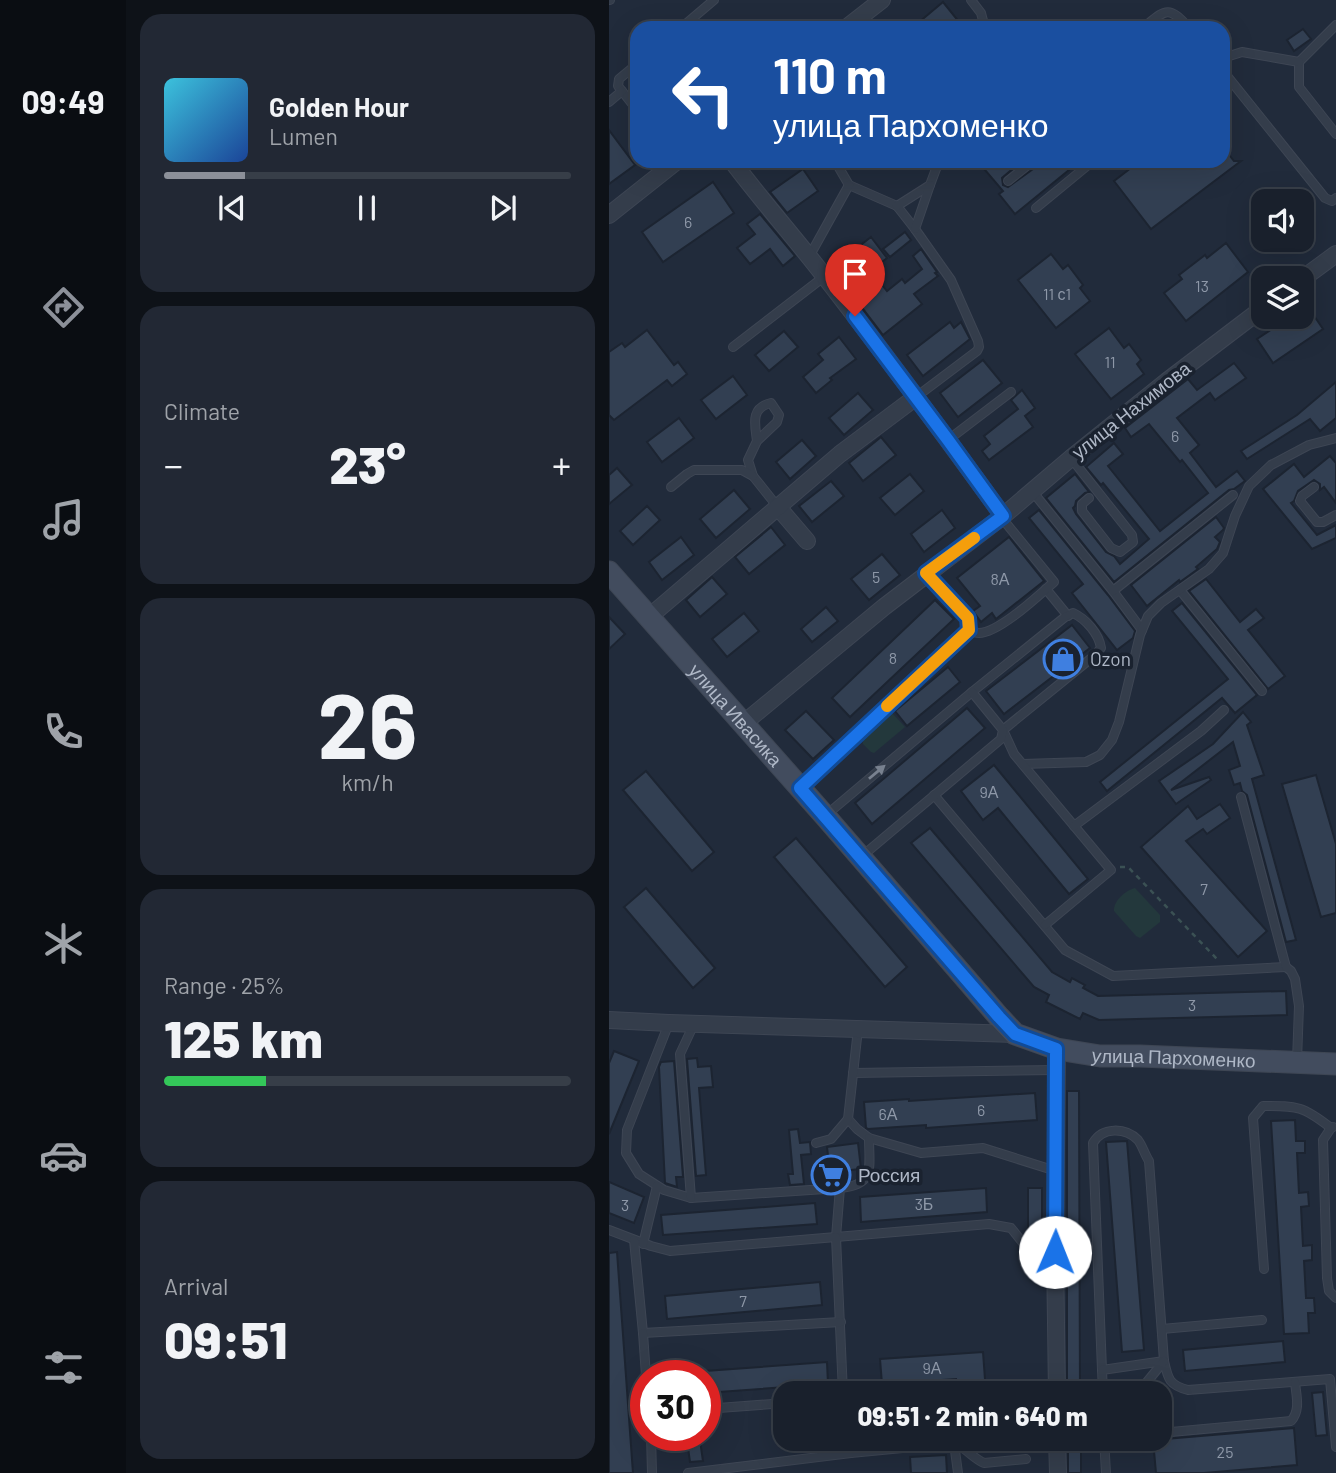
<!DOCTYPE html>
<meta charset="utf-8">
<style>
:root{--surface:#19202c;--page:#222834;--text:#f1f3f6;--muted:#9fa3a9;--line:#373e48;--accent:#8c9099}
body{margin:0;font-family:Barlow,sans-serif;background:var(--page);color:var(--text);height:100vh;display:flex;flex-direction:column;font-size:26px;white-space:nowrap}
*{box-sizing:border-box;margin:0}
p{font-size:23px;color:var(--muted)}
.icon{flex:none;width:38px;height:38px;fill:none;stroke:currentColor;stroke-width:2;stroke-linecap:round;stroke-linejoin:round}
.map{position:relative;flex:1;overflow:hidden}
.panel{display:flex;flex-direction:column;gap:14px;padding:14px;background:#0e1218;width:483px}
.panel>*{flex:none}
.banner{position:absolute;left:21px;top:21px;width:600px;height:147px;border-radius:21px;box-shadow:0 7px 28px #0002,0 0 0 2px var(--line);background:#1a4fa0;color:#fff;overflow:hidden}
.buttons{position:absolute;left:642px;top:189px;display:grid;gap:14px}
.buttons a{display:grid;place-items:center;width:63px;height:63px;border-radius:14px;background:var(--surface);box-shadow:0 7px 28px #0002,0 0 0 2px var(--line);font-size:35px}
.speed{position:absolute;left:21px;top:1360px;display:flex;gap:14px;font-size:35px;font-weight:700;text-align:center}
.speed>*{display:grid;place-content:center;width:91px;height:91px;border-radius:50%;background:var(--surface);box-shadow:0 7px 28px #0002,0 0 0 2px var(--line);line-height:1}
.speed .limit{border:10px solid #d22;background:#fff;color:#111}
.pin{position:absolute;display:grid;place-items:center;width:60px;height:60px;color:#fff;margin:-72px -30px;border-radius:50% 50% 50% 0;rotate:-45deg;box-shadow:0 0 7px #0007}
.pin .icon{rotate:45deg}
.me{position:absolute;width:77px;margin:-38px;rotate:1deg;stroke-linejoin:round;filter:drop-shadow(0 0 5px #0008)}
.turn{display:flex;align-items:center;gap:24px;height:147px;padding:0 28px;font-size:32px}
.turn .icon{width:91px;height:91px;stroke-width:2.5}
.turn b{display:block;font-size:49px;line-height:60px}
.big{font-size:52px;font-weight:800;line-height:1.1}
.panel .card{flex:1;display:flex;flex-direction:column;justify-content:center;gap:10px;min-width:0;padding:0 24px;border-radius:21px;background:var(--page)}
.panel .dial{align-items:center;gap:0}
.dial b{font-size:91px;line-height:1}
.song{display:flex;align-items:center;gap:21px}
.cover{width:84px;height:84px;border-radius:10px;background:linear-gradient(135deg,hsl(190 70% 55%),hsl(220 70% 35%))}
.played{height:7px;border-radius:4px;background:linear-gradient(90deg,var(--accent) 20%,var(--line) 20%)}
.keys{display:flex;justify-content:space-around;direction:ltr}
.heat{display:flex;justify-content:space-between;align-items:center;font-size:38px;direction:ltr}
.charge{height:10px;border-radius:5px;background:linear-gradient(90deg,#34c759 25%,var(--line) 0)}
.trip{position:absolute;left:164px;top:1381px;width:399px;height:70px;border-radius:21px;background:var(--surface);box-shadow:0 7px 28px #0002,0 0 0 2px var(--line);font-weight:800;line-height:70px;text-align:center}
main{display:flex;flex:1;min-height:0}
.tabs{display:flex;flex-direction:column;width:126px;justify-content:space-around;align-items:center;background:#0a0d12;color:var(--muted)}
.tabs .icon{width:49px;height:49px}
.tabs .active{color:var(--accent)}
.tabs b{font-size:32px;color:var(--text)}
.map>svg:first-child{display:block}
.green{fill:#23383c}
.building{fill:#323f52;stroke:#1c2431;stroke-width:2}
.lines{fill:none;stroke-linecap:round;stroke-linejoin:round}
.lane-casing{stroke:#3e4654;stroke-width:10}
.street-casing{stroke:#3e4654;stroke-width:18}
.secondary-casing{stroke:#3e4654;stroke-width:23}
.path{stroke:#3b5154;stroke-width:2.5;stroke-dasharray:5 5;stroke-linecap:butt}
.lane{stroke:#343d4b;stroke-width:8}
.street{stroke:#343d4b;stroke-width:16}
.secondary{stroke:#424c5e;stroke-width:21}
.oneway{fill:#78818f}
.route-casing{stroke:#114b97;stroke-width:18}
.route{stroke:#1a73e8;stroke-width:12}
.slow{stroke:#f59e0b;stroke-width:12}
.labels{text-anchor:middle;stroke-width:7;stroke-linejoin:round;paint-order:stroke}
.number-label{font-size:16px;fill:#8e98a8}
.street-label{font-size:19px;fill:#afb8c7;stroke:#1a222f}
.poi-label{font-size:19px;fill:#afb8c7;stroke:#1a222f;text-anchor:start}
</style>
<main>
<nav class="tabs">
<b>09:49</b>
<svg class="icon active" aria-label="directions" viewBox="0 0 24 24"><path d="M12 3l9 9-9 9-9-9zM9 14v-3h6M13 9l2 2-2 2"/></svg>
<svg class="icon" aria-label="music" viewBox="0 0 24 24"><path d="M9 18V5l10-2v13"/><circle cx="6" cy="18" r="3"/><circle cx="16" cy="16" r="3"/></svg>
<svg class="icon" aria-label="phone" viewBox="0 0 24 24"><path d="M5 4h4l2 5-3 2q2 4 5 5l2-3 5 2v4C11 20 4 13 5 4z"/></svg>
<svg class="icon" aria-label="climate" viewBox="0 0 24 24"><path d="M12 3v18M4 7l16 10M4 17L20 7"/></svg>
<svg class="icon" aria-label="car" viewBox="0 0 24 24"><path d="M5 17H2v-5l4-1 3-4h7l3 4 3 1v5h-3M9 17h6M6 11h13"/><circle cx="7" cy="17" r="2"/><circle cx="17" cy="17" r="2"/></svg>
<svg class="icon" aria-label="filters" viewBox="0 0 24 24"><path d="M4 7h16M4 17h16"/><circle cx="9" cy="7" r="2"/><circle cx="15" cy="17" r="2"/></svg>
</nav>
<section class="panel">
<div class="card">
<div class="song"><i class="cover"></i><div><b>Golden Hour</b><p>Lumen</p></div></div>
<div class="played"></div>
<div class="keys"><svg class="icon" aria-label="previous" viewBox="0 0 24 24"><path d="M18 5L8 12l10 7zM5 5v14"/></svg><svg class="icon" aria-label="pause" viewBox="0 0 24 24"><path d="M8 5v14M16 5v14"/></svg><svg class="icon" aria-label="next" viewBox="0 0 24 24"><path d="M6 5l10 7-10 7zM19 5v14"/></svg></div>
</div>
<div class="card"><p>Climate</p>
<div class="heat"><a>−</a><b class="big">23°</b><a>+</a></div>
</div>
<div class="card dial"><b>26</b><p>km/h</p></div>
<div class="card"><p>Range · 25%</p><b class="big">125 km</b><div class="charge"></div></div>
<div class="card"><p>Arrival</p><b class="big">09:51</b></div>
</section>
<div class="map">
<svg width="727" height="1473" viewBox="0 0 727 1473">
<rect width="100%" height="100%" fill="#212b3b"/>
<g class="green">
<path d="M283,713L296,727L265,753L262,752L254,744V737Z"/>
<path d="M526,888L551,915V922L531,938L527,936L505,911C504,901 517,890 526,888Z"/>
</g>
<g class="building">
<path d="M334,2L355,28H303Z"/>
<path d="M694,29L702,39L685,51L678,40Z"/>
<path d="M0,130L26,165L0,184Z"/>
<path d="M614,147L625,161H632L542,229L505,181L531,161H614Z"/>
<path d="M388,161H413L393,178L394,185L399,187L428,166L430,161H471L406,214L390,194L394,191L376,170Z"/>
<path d="M194,169L209,191L178,213L161,192Z"/>
<path d="M104,182L125,213L54,262L33,232Z"/>
<path d="M151,214L186,256L174,266L161,249L141,264L128,248L146,234L138,224Z"/>
<path d="M296,232L302,240L281,257L274,249Z"/>
<path d="M262,237L278,258L262,271L278,291L293,279L296,283L313,269L304,256L312,249L328,272L326,273L329,276L305,294L313,304L274,335L245,297L249,294L226,265Z"/>
<path d="M617,243L639,272L577,321L555,293L573,279L570,275L596,255L598,258Z"/>
<path d="M442,254L454,269L459,265L474,285L471,288L481,301L447,328L409,280Z"/>
<path d="M693,298L714,329L664,363L648,339L681,317H693Z"/>
<path d="M341,322L345,328L352,322L361,339L314,376L298,355Z"/>
<path d="M500,328L515,348L520,344L532,360L528,364L535,374L502,399L466,354Z"/>
<path d="M38,330L65,365L69,362L78,374L63,386L58,380L5,420L0,415V352L13,343L16,347Z"/>
<path d="M175,331L189,347L160,371L146,355Z"/>
<path d="M230,337L247,359L221,378L223,380L207,393L194,377L214,360L209,354Z"/>
<path d="M374,360L393,383L349,417L331,393Z"/>
<path d="M625,363L637,378L606,400L601,393L568,418L590,445L581,453L607,487L628,471L636,481L625,489L620,490L505,582L437,498L466,474L480,492L476,493L467,501L466,506L464,508L467,514L497,552L505,556L511,564L540,539L494,483L492,485L477,467L505,443L514,454L499,466L551,531L599,493L573,460L571,462L540,424L522,437L516,428L579,379L588,390Z"/>
<path d="M124,376L138,395L107,419L92,400Z"/>
<path d="M727,382V418L711,431L701,419L638,459L632,451L688,415Z"/>
<path d="M413,390L426,408L416,416L424,427L380,460L373,451L381,444L375,436L409,409L402,400Z"/>
<path d="M249,393L264,410L235,435L220,418Z"/>
<path d="M70,418L85,438L53,462L38,442Z"/>
<path d="M272,437L287,455L254,481L240,463Z"/>
<path d="M193,440L207,456L181,479L167,462Z"/>
<path d="M721,456L727,463V503L715,487L711,490V484L705,480L689,491L685,501L682,503L708,535L727,525V538L703,549L654,489L685,464L695,477Z"/>
<path d="M8,468L23,485L0,504V475Z"/>
<path d="M301,474L315,491L286,515L271,498Z"/>
<path d="M222,481L235,496L203,522L190,506Z"/>
<path d="M125,490L141,509L107,538L91,519Z"/>
<path d="M38,506L51,520L24,545L11,531Z"/>
<path d="M333,510L346,528L315,552L302,534Z"/>
<path d="M430,510L499,595L526,631L524,638L508,650L463,593L474,584L420,518Z"/>
<path d="M607,517L615,528L614,530L606,537L611,542L608,549L587,567L589,569L571,582L570,580L538,606L522,585Z"/>
<path d="M162,527L176,545L140,574L126,557Z"/>
<path d="M72,537L85,555L53,580L40,562Z"/>
<path d="M400,537L435,581L387,619L383,613L372,622L364,611L371,606L348,578Z"/>
<path d="M273,554L291,575L260,600L242,579Z"/>
<path d="M103,577L118,594L91,617L77,600Z"/>
<path d="M597,579L631,622L647,609L655,618L639,630L676,676L659,689L580,591Z"/>
<path d="M326,600L345,619L241,717L223,698Z"/>
<path d="M573,603L648,695L626,713L613,698L498,791L491,782L619,679L563,611Z"/>
<path d="M217,607L229,621L203,642L192,629Z"/>
<path d="M135,613L150,631L118,657L103,639Z"/>
<path d="M0,617L16,634L0,649Z"/>
<path d="M463,625L481,648L395,714L377,691Z"/>
<path d="M339,667L351,682L298,726L286,711Z"/>
<path d="M358,708L376,728L263,824L246,803Z"/>
<path d="M197,711L225,740L204,759L176,730Z"/>
<path d="M634,712L642,722L638,725L655,775L643,779L687,940L677,942L638,795L633,791L631,783L625,785L620,770L631,766L624,742L562,790L600,777L602,780L567,804L550,781L604,744Z"/>
<path d="M385,765L479,879L460,894L389,808L374,820L352,791Z"/>
<path d="M37,771L105,852L83,871L14,790Z"/>
<path d="M707,775L727,844V913L712,917L673,784Z"/>
<path d="M611,804L621,818L598,834L594,829L577,841L658,931L629,957L532,847L579,806L588,819Z"/>
<path d="M321,828L443,972L461,982L463,978L476,985L474,988L489,996L677,991L678,1015L490,1020L474,1013L471,1019L437,1002L440,995L425,987L302,843Z"/>
<path d="M187,838L298,967L276,987L165,857Z"/>
<path d="M37,888L106,968L84,988L15,907Z"/>
<path d="M5,1051L30,1061L0,1134V1063Z"/>
<path d="M88,1058L89,1067L102,1066L104,1087L90,1088L97,1175L87,1176L78,1059Z"/>
<path d="M65,1061L74,1177H67L68,1187L56,1183L50,1067L52,1062Z"/>
<path d="M458,1091H470L471,1393H458Z"/>
<path d="M426,1093L428,1120L317,1128V1125L259,1129L257,1128L255,1102L300,1099V1101Z"/>
<path d="M686,1120L687,1141H696V1153H688L690,1193L699,1192L700,1206L692,1207L694,1246L703,1245V1260L695,1261L697,1298H705L706,1313H699L700,1333L675,1334L662,1121Z"/>
<path d="M189,1129L191,1143L201,1142L202,1154L192,1155L195,1184L181,1185L179,1174H184L180,1130Z"/>
<path d="M518,1141L535,1350L513,1352L497,1142Z"/>
<path d="M249,1143L252,1169L221,1172L218,1147Z"/>
<path d="M0,1182L35,1197L25,1223L0,1213Z"/>
<path d="M377,1188L378,1212L252,1222L251,1197Z"/>
<rect x="419" y="1188" width="14" height="47"/>
<path d="M206,1203L208,1224L54,1235L52,1215Z"/>
<path d="M8,1252L24,1473H0V1253Z"/>
<path d="M211,1282L213,1305L58,1319L56,1296Z"/>
<path d="M674,1341L676,1362L576,1371L574,1350Z"/>
<path d="M374,1352L377,1393H348L347,1379L273,1384L271,1359Z"/>
<path d="M218,1362L219,1384L96,1393V1371Z"/>
<path d="M714,1392L718,1435L707,1436L703,1393Z"/>
<path d="M685,1428L688,1465L595,1473H547L544,1440Z"/>
<rect x="459" y="1438" width="13" height="35"/>
<path d="M91,1440L94,1461L81,1462L78,1441Z"/>
<path d="M337,1455L338,1473H302L301,1457Z"/>
</g>
<g class="lines">
<defs>
<g id="lane">
<path d="M0,0H1"/>
<path d="M362,0L372,13L376,28"/>
<path d="M254,15L264,28"/>
<path d="M727,25L690,62V87L727,134"/>
<path d="M72,28L105,0"/>
<path d="M534,28C556,10 559,4 580,28"/>
<path d="M614,58L633,52L690,62"/>
<path d="M28,64L10,79L9,86L28,110"/>
<path d="M614,71L716,198L723,201L727,198"/>
<path d="M0,102L13,91"/>
<path d="M226,161L240,185L288,206L306,229L342,280L369,341L370,347L368,351L307,397"/>
<path d="M399,181L424,161"/>
<path d="M288,206L321,185L330,161"/>
<path d="M427,208L484,161"/>
<path d="M306,229L321,185"/>
<path d="M200,257L240,185"/>
<path d="M124,347L216,276"/>
<path d="M339,440L402,392"/>
<path d="M148,441C146,424 141,408 162,403L170,415L168,422L148,441L139,460L144,476L168,506"/>
<path d="M462,458L523,535L524,542L511,552L502,548L473,511V504L480,498"/>
<path d="M62,487L78,474L85,470H133L144,476"/>
<path d="M705,487L693,496L691,501L708,522H714L727,515"/>
<path d="M423,491L504,591L533,630"/>
<path d="M437,589L459,616"/>
<path d="M571,590L653,691"/>
<path d="M504,591L624,495"/>
<path d="M360,630C362,631 368,633 370,633C390,633 430,595 445,582L392,517"/>
<path d="M414,764L477,762L491,755L503,740L510,722L531,635L539,616L552,603L600,569L614,553L626,516L640,486L662,465L700,445L727,438"/>
<path d="M191,788L360,630L359,618L317,573"/>
<path d="M325,795L456,950L504,976L677,967"/>
<path d="M632,797L674,956L677,967L682,971L686,979L690,1006L688,1061"/>
<path d="M216,816L363,692L456,617L464,613C477,619 490,634 492,648L485,656L394,730L405,754L502,870L436,925"/>
<path d="M465,826L592,731L615,710"/>
<path d="M252,857L392,739L394,730L363,692"/>
<path d="M60,1023L18,1130L17,1153L30,1174L55,1190L82,1198L231,1188"/>
<path d="M244,1073L447,1070"/>
<path d="M239,1119L248,1129L260,1138L312,1153L374,1148L447,1171"/>
<path d="M724,1127L722,1128L714,1140L718,1278L720,1291L727,1298"/>
<path d="M260,1138C260,1167 267,1185 231,1188L227,1237L380,1224L402,1228L414,1243L425,1249L446,1252"/>
<path d="M207,1143L222,1139L239,1119L249,1029"/>
<path d="M82,1198L71,1054L85,1024"/>
<path d="M0,1230L42,1246L61,1251L227,1237L234,1393"/>
<path d="M25,1240L34,1333L232,1322"/>
<path d="M34,1244L48,1186"/>
<path d="M655,1269L644,1118L654,1106C689,1106 694,1106 722,1128"/>
<path d="M553,1329L653,1320"/>
<path d="M34,1333L37,1376"/>
<path d="M493,1370L484,1143C493,1127 516,1127 529,1140C533,1145 536,1155 540,1161L555,1361C559,1379 560,1385 579,1390L721,1379L727,1447"/>
<path d="M494,1393L493,1370L555,1361"/>
<path d="M529,1393L555,1361"/>
<path d="M96,1409L177,1403"/>
<path d="M551,1433L682,1421C692,1410 687,1395 686,1382"/>
<path d="M42,1435L43,1473"/>
<path d="M240,1438L242,1453"/>
<path d="M495,1438L497,1473"/>
<path d="M345,1443L349,1473"/>
<path d="M79,1473L242,1453L345,1443C357,1448 364,1458 375,1463L417,1459"/>
</g>
<g id="street">
<path d="M237,28L273,0"/>
<path d="M123,161C153,201 186,238 216,277C277,355 336,436 394,516"/>
<path d="M0,215L68,161"/>
<path d="M693,279L727,254"/>
<path d="M168,506L198,541"/>
<path d="M40,617L231,454L307,397"/>
<path d="M135,723L275,607L394,516L462,458L558,381L654,308"/>
<path d="M0,1020L60,1023L406,1034"/>
<path d="M448,1049L446,1252L448,1393"/>
<path d="M448,1438L449,1473"/>
</g>
<g id="secondary">
<path id="s1" d="M0,572L216,816L390,1017L406,1034L448,1049L491,1056H531L727,1064"/>
</g>
</defs>
<use href="#lane" class="lane-casing"/>
<use href="#street" class="street-casing"/>
<use href="#secondary" class="secondary-casing"/>
<path class="path" d="M511,867H519L608,959"/>
<use href="#lane" class="lane"/>
<use href="#street" class="street"/>
<use href="#secondary" class="secondary"/>
</g>
<defs><path id="oneway-solid" d="M-6-.8H1V-3.2L6.5 0L1 3.2V.8H-6Z" transform="scale(1.75)"/></defs>
<use class="oneway" href="#oneway-solid" transform="translate(268 772) rotate(-40)"/>
<g class="lines">
<defs>
<path id="route" d="M246,316L339,440L394,516L317,573L359,618L360,630L191,788L390,1017L406,1034L447,1049L446,1252"/>
</defs>
<use href="#route" class="route-casing"/>
<use href="#route" class="route"/>
<path class="slow" d="M278,706L360,630L359,618L317,573L365,538"/>
</g>
<defs>
<symbol id="shop-ring" viewBox="-11 -11 22 22"><circle r="9.5" fill="#1a222f" stroke="#3f7fe0" stroke-width="1.5"/><path d="M-5-2.5h2.3a2.7 3.5 0 0 1 5.4 0H5L5.5 6h-11ZM-1.5-2.5h3a1.5 2.3 0 0 0-3 0Z" fill="#3f7fe0"/></symbol>
<symbol id="supermarket-ring" viewBox="-11 -11 22 22"><circle r="9.5" fill="#1a222f" stroke="#3f7fe0" stroke-width="1.5"/><path d="M-6-5.5h2.5l.6 2H6L4.5 2H-2.5L-4.4-4H-6ZM-1.5 3.2a1.3 1.3 0 1 0 .1 0ZM3 3.2a1.3 1.3 0 1 0 .1 0Z" fill="#3f7fe0"/></symbol>
</defs>
<g fill-rule="evenodd">
<use href="#shop-ring" x="432" y="637" width="44" height="44"/>
<use href="#supermarket-ring" x="200" y="1153" width="44" height="44"/>
</g>
<g class="labels">
<g class="number-label">
<text x="79" y="228">6</text>
<text x="593" y="292">13</text>
<text x="448" y="300">11 с1</text>
<text x="501" y="368">11</text>
<text x="566" y="442">6</text>
<text x="267" y="583">5</text>
<text x="391" y="585">8А</text>
<text x="284" y="664">8</text>
<text x="380" y="798">9А</text>
<text x="595" y="895">7</text>
<text x="583" y="1011">3</text>
<text x="372" y="1116">6</text>
<text x="279" y="1120">6А</text>
<text x="315" y="1210">3Б</text>
<text x="16" y="1211">3</text>
<text x="134" y="1307">7</text>
<text x="323" y="1374">9А</text>
<text x="616" y="1458">25</text>
</g>
<g class="street-label">
<text transform="translate(522 410) rotate(-38)" y="7">улица Нахимова</text>
<text dy="7" stroke="none"><textPath href="#s1" startOffset="191">улица Ивасика</textPath></text>
<text dy="7" stroke="none"><textPath href="#s1" startOffset="777">улица Пархоменко</textPath></text>
</g>
<g class="poi-label">
<text x="481" y="666">Ozon</text>
<text x="249" y="1182">Россия</text>
</g>
</g>
</svg>
<div class="buttons">
<a><svg class="icon" aria-label="sound" viewBox="0 0 24 24"><path d="M4 9h4l5-4v14l-5-4H4zM17 9q2 3 0 6"/></svg></a>
<a><svg class="icon" aria-label="layers" viewBox="0 0 24 24"><path d="M12 4l9 5-9 5-9-5zM3 14l9 5 9-5"/></svg></a>
</div>
<div class="speed"><div class="limit">30</div></div>
<div class="pin" style="left:246px;top:316px;background:#d93025"><svg class="icon" aria-label="arrive" viewBox="0 0 24 24"><path d="M6 21V4h12l-3 4 3 4H6"/></svg></div>
<svg class="me" style="left:446px;top:1252px" viewBox="-20 -20 40 40"><circle r="19" fill="#fff"/><path d="M0-13L10 11 0 6-10 11z" fill="#1a73e8"/></svg>
<div class="trip">09:51 · 2 min · 640 m</div>
<div class="banner">
<div class="turn"><svg class="icon" aria-label="left" viewBox="0 0 24 24"><path d="M17 20v-9H6M10 6l-5 5 5 5"/></svg><div><b>110 m</b>улица Пархоменко</div></div>
</div>
</div>
</main>
